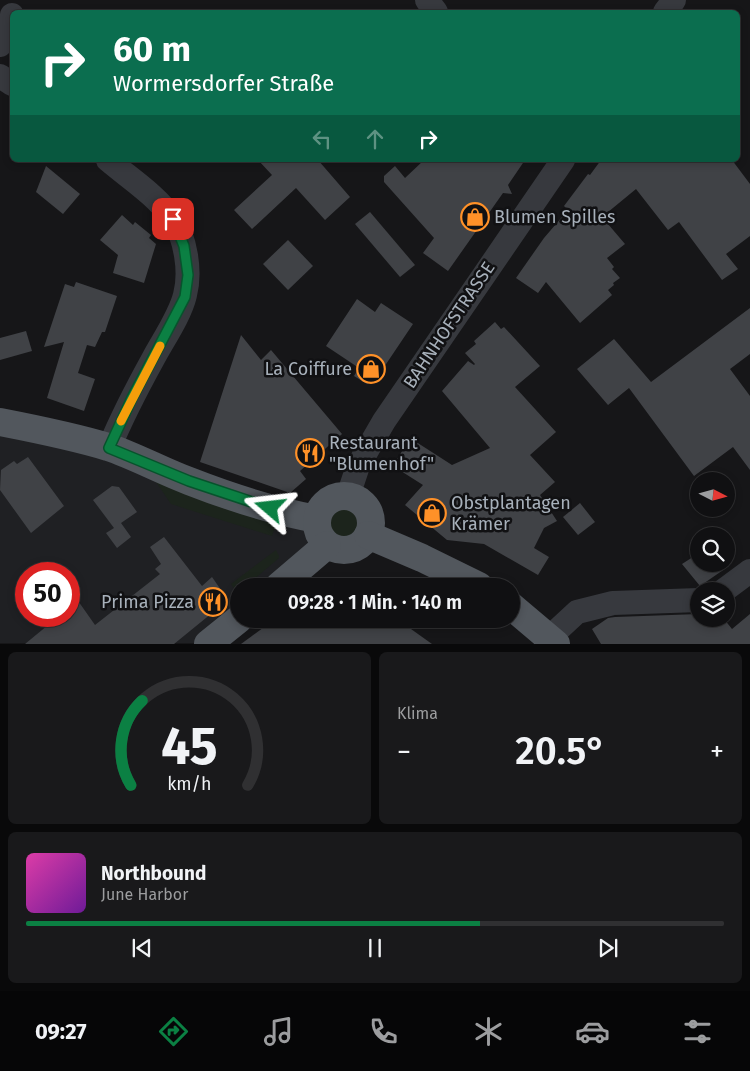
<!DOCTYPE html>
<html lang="de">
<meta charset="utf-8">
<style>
:root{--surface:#101012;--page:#19191b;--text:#f1f3f6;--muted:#9c9d9f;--line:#303032;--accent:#0b8043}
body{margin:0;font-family:"Fira Sans",sans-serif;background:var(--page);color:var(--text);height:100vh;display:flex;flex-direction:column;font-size:19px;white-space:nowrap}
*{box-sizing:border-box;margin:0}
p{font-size:16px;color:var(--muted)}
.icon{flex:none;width:28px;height:28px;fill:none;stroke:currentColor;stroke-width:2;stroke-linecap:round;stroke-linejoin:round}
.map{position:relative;height:644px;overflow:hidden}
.side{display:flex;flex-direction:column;gap:8px;padding:8px;background:#09090a;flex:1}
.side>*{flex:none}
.guide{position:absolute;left:10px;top:10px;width:730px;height:152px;border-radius:8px;box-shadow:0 2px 8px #0003,0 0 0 1px var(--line);background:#0b6e4f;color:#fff;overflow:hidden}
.needle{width:32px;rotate:96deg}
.fabs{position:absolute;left:690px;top:472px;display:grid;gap:10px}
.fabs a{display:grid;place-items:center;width:45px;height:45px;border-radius:50%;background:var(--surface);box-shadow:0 2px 8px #0003,0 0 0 1px var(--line);font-size:25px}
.speed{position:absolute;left:15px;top:562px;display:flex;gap:10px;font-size:25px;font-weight:700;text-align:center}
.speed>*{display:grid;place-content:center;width:65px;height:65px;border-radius:50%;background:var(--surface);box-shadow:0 2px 8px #0003,0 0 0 1px var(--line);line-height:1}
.speed .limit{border:8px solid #d22;background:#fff;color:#111}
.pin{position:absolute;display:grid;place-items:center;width:42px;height:42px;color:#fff;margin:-21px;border-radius:10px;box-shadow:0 2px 8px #0006}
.me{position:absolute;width:55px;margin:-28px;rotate:287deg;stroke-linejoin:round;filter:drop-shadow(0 0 4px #0008)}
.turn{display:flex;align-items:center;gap:18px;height:105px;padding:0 20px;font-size:22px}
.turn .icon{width:65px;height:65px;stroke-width:2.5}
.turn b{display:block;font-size:35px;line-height:42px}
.lanes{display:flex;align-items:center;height:48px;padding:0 20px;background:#0003;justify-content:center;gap:25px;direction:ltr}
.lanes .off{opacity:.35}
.big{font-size:38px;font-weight:600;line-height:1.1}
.side .card{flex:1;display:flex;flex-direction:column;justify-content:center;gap:8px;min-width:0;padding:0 18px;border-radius:8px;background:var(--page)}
.side .dial{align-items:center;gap:0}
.dial svg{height:130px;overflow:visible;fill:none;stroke:var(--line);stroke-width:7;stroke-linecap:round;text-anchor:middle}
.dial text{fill:var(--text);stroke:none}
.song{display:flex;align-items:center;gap:15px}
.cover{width:60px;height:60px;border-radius:8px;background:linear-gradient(135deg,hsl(320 70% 55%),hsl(280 70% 35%))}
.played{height:5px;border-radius:2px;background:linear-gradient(90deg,var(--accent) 65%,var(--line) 65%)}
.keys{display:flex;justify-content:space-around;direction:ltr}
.heat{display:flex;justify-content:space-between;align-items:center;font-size:28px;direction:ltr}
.side .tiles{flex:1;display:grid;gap:8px;grid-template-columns:1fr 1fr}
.card:last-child{grid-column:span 2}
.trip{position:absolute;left:230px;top:578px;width:290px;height:50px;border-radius:25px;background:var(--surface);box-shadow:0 2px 8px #0003,0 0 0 1px var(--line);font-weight:600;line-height:50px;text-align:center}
.dock{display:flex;height:80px;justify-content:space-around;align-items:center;background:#060607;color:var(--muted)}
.dock .icon{width:35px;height:35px}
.dock .selected{color:var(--accent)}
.dock b{font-size:22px;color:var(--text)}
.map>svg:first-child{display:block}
.built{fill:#1f2023;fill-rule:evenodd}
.green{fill:#1c241c}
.building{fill:#404246}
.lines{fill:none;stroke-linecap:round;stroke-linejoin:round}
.minor{stroke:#37393e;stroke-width:24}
.major{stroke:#52575d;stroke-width:28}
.route-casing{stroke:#07532c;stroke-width:12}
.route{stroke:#0b8043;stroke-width:9}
.slow{stroke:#f59e0b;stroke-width:9}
.labels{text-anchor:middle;stroke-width:5;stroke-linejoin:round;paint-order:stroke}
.poi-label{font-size:18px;fill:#a7b0ba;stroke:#111113;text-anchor:start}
.street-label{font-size:18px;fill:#a7b0ba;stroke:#111113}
</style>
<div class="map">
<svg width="750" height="644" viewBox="0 0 750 644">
<rect width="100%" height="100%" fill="#161618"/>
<path class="built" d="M0,422L310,518L318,533L317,554L277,586H239V617L206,643H0ZM26,574H69V616H26Z"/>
<g class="green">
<path d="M154,479L206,500L276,524L272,536L171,504Z"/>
<circle cx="344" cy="522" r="15"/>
<path d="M276,550L279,556V558L246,586H239L237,593L231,584Z"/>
</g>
<g class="building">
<path d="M258,160H318L350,197L325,220L296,188L252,229L234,210L272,175Z"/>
<path d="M424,160H525L508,185L512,194L503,193L448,271L423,253L434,238L384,182V176L395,166L405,178Z"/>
<path d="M601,160H732L750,184V236L726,254L738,269L722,280L679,222L668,230L636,189L602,217L625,244L607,258L614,267L612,269L620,278L613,283L614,285L608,290L612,295L580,323L546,282L538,293L516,278L544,238L568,210L564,206L588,174L590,175Z"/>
<path d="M46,166L80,194L63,214L36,192Z"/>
<path d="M370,212L415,265L400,277L355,224Z"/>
<path d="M122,215L133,225L135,222L151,235L149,238L156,244L144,283L113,273L118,255L100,240Z"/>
<path d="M288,240L313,266L288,290L263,264Z"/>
<path d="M76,282L117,296L105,332H102L95,347L87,345L78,373L95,379L84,411L47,398L64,342L44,347L65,284L74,287Z"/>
<path d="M357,299L375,312L381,303L413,324L374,382L367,384L354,376L359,368L326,346Z"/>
<path d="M750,308V354L730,369L750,396V470L733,447L694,476L629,388L608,405L577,369L614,339L651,382Z"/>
<path d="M495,322L501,329L504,327L540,366L515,387L556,432L530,455L555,482L540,495L557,521L544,528L534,548L549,557L538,575L484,544L447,540L405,505L423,485L393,466L410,438L452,465L490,448L442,391L468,361L474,365L475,364L465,353L476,344L474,341Z"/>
<path d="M26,331L32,351L0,360V338Z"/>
<path d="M241,335L261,360L271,350L342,434L300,471L306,479L290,493L200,462Z"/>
<path d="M28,457L64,506L31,533L0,490L1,470L14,461L17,464Z"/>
<path d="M112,486L119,487L137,512L121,523L131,537L117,548L106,533L114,528L93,500Z"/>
<path d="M580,503L595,522L578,535L563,517Z"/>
<path d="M164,537L202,586L212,577L228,600L174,644H25L59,616H69V588L95,625L160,574L155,569L161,564L150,547Z"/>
<path d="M699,553V564H726V562L729,566L700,586L682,564Z"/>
<path d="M699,614V619H724L732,629L750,614V644H601L592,629L608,618L615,617Z"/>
<path d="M275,619H397L432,644H241Z"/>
</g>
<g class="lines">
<g class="minor">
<path d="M427,0L436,12"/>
<path d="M665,12L674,0"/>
<path d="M0,45C7,35 10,27 12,15"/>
<path d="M0,76L12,84"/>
<path d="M108,160C129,178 156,195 172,218C186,238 191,272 185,295C180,316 163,340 153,359C137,388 122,417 109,448"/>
<path d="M348,496L358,466L384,421L563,160"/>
<path d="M723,591L750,571"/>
<path d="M550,637L577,612L613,603L699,600"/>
</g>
<g class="major">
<path d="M0,422C36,429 72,436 108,447C135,456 162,471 189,481C230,497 273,511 317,519"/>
<circle cx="344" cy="523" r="27"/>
<path d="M368,535L422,558L479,586"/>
<path d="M279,586L327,545"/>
<path d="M511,606L556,644"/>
<path d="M208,644L239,619"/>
</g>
</g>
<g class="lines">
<defs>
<path id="route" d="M173,219L184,246L188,275L185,297L132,398L109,448L189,481L270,508"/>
</defs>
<use href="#route" class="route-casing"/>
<use href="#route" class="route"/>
<path class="slow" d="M121,421L160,346"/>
</g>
<defs>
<symbol id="shop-ring" viewBox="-11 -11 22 22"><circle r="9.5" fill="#111113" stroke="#ff9128" stroke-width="1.5"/><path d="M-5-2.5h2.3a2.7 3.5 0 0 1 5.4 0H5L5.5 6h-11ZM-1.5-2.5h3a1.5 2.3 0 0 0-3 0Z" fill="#ff9128"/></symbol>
<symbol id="restaurant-ring" viewBox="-11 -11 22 22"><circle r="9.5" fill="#111113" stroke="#ff9128" stroke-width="1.5"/><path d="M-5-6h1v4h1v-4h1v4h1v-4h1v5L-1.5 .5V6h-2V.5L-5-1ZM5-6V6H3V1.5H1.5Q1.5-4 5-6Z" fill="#ff9128"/></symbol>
</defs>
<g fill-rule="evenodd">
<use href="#shop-ring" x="459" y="201" width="32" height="32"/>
<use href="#shop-ring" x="355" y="353" width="32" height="32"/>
<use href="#restaurant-ring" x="294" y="437" width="32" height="32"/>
<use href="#shop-ring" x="416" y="497" width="32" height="32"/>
<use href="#restaurant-ring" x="197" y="586" width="32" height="32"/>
</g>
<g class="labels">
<g class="poi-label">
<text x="494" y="223">Blumen Spilles</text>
<text x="352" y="375" text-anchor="end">La Coiffure</text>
<text x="329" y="449">Restaurant<tspan x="329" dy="21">"Blumenhof"</tspan></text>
<text x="451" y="509">Obstplantagen<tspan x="451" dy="21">Krämer</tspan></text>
<text x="194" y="608" text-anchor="end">Prima Pizza</text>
</g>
<g class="street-label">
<text transform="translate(449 325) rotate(-56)" y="6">BAHNHOFSTRASSE</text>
</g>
</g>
</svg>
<div class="fabs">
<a><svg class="needle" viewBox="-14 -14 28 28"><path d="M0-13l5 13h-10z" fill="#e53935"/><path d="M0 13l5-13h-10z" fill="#9c9d9f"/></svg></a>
<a><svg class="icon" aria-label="search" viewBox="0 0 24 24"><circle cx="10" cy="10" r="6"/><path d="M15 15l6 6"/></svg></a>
<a><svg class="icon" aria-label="layers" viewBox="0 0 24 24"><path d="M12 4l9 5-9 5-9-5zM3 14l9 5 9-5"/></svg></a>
</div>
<div class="speed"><div class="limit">50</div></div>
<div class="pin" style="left:173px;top:219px;background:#d93025"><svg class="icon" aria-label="arrive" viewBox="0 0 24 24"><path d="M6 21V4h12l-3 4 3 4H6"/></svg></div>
<svg class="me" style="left:270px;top:508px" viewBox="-20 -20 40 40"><path d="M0-17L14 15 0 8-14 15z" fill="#0b8043" stroke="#fff" stroke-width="4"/></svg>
<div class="trip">09:28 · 1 Min. · 140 m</div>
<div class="guide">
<div class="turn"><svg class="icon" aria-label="right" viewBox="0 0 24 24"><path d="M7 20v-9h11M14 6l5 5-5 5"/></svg><div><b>60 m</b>Wormersdorfer Straße</div></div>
<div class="lanes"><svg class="icon off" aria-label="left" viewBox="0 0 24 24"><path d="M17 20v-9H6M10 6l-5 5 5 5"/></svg><svg class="icon off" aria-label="ahead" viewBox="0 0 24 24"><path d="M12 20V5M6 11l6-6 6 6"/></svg><svg class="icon" aria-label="right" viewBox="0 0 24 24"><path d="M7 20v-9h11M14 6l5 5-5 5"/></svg></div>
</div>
</div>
<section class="side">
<div class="tiles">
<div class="card dial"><svg viewBox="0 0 100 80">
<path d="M14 69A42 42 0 1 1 86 69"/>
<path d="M14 69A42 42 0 0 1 21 17" stroke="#0b8043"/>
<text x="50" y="56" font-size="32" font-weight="700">45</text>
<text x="50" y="72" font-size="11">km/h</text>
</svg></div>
<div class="card"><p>Klima</p>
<div class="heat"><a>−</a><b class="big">20.5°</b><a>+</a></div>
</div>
<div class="card">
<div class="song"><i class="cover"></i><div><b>Northbound</b><p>June Harbor</p></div></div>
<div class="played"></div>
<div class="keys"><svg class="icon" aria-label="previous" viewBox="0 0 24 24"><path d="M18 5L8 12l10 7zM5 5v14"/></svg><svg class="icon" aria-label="pause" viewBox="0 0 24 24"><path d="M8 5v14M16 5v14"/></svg><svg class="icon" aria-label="next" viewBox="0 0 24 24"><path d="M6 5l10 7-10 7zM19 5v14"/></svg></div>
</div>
</div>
</section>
<nav class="dock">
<b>09:27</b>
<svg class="icon selected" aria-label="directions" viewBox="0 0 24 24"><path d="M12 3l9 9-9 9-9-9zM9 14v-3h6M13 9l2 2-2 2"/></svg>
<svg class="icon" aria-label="music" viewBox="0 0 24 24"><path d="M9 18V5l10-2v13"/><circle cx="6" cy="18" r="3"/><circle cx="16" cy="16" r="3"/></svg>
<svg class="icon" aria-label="phone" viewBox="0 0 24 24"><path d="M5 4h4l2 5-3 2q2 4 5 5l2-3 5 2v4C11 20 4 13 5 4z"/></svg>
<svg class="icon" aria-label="climate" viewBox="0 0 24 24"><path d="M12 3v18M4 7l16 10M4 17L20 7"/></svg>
<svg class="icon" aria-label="car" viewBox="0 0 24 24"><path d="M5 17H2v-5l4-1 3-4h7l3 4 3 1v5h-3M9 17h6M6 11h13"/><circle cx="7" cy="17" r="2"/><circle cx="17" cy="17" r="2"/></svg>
<svg class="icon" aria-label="filters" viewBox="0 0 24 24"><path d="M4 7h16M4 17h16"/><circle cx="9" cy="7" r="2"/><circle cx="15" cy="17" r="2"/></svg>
</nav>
